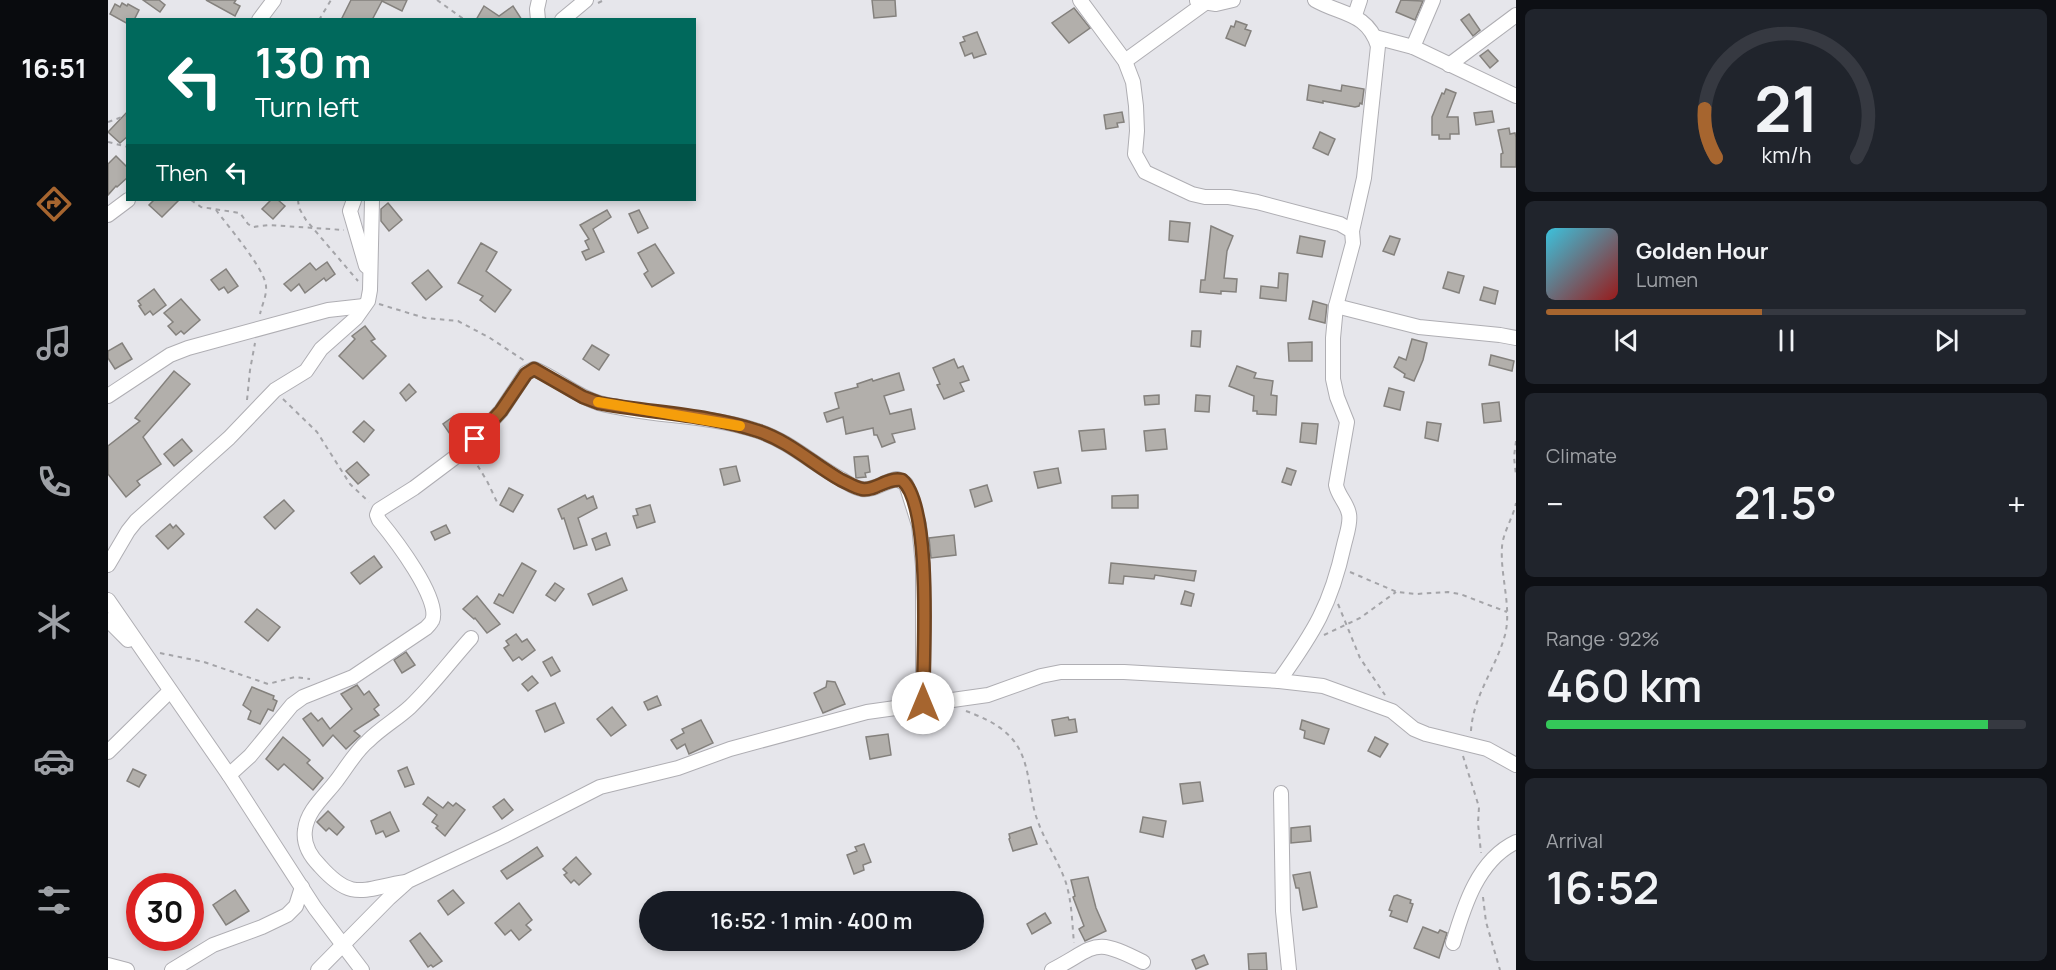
<!DOCTYPE html>
<meta charset="utf-8">
<style>
:root{--surface:#171b24;--page:#20242c;--text:#f1f3f6;--muted:#9ea1a6;--line:#363941;--accent:#a6652f}
body{margin:0;font-family:Manrope,sans-serif;background:var(--page);color:var(--text);height:100vh;display:flex;flex-direction:column;font-size:22px;white-space:nowrap}
*{box-sizing:border-box;margin:0}
p{font-size:20px;color:var(--muted)}
.icon{flex:none;width:33px;height:33px;fill:none;stroke:currentColor;stroke-width:2;stroke-linecap:round;stroke-linejoin:round}
.map{position:relative;flex:1;overflow:hidden}
.side{display:flex;flex-direction:column;gap:9px;padding:9px;background:#0d0f14;width:540px}
.side>*{flex:none}
.guide{position:absolute;left:18px;top:18px;width:570px;height:183px;border-radius:0px;box-shadow:0 3px 9px #0003;background:#00695c;color:#fff;overflow:hidden}
.speed{position:absolute;left:18px;top:873px;display:flex;gap:12px;font-size:30px;font-weight:700;text-align:center}
.speed>*{display:grid;place-content:center;width:78px;height:78px;border-radius:50%;background:var(--surface);box-shadow:0 3px 9px #0003;line-height:1}
.speed .limit{border:9px solid #d22;background:#fff;color:#111}
.pin{position:absolute;display:grid;place-items:center;width:51px;height:51px;color:#fff;margin:-26px;border-radius:12px;box-shadow:0 3px 9px #0006}
.me{position:absolute;width:66px;margin:-33px;rotate:0deg;stroke-linejoin:round;filter:drop-shadow(0 0 4px #0008)}
.turn{display:flex;align-items:center;gap:21px;height:126px;padding:0 30px;font-size:27px}
.turn .icon{width:78px;height:78px;stroke-width:2.5}
.turn b{display:block;font-size:42px;line-height:51px}
.then{display:flex;align-items:center;height:57px;padding:0 30px;background:#0003;gap:12px;font-size:22px}
.big{font-size:45px;font-weight:600;line-height:1.1}
.side .widget{flex:1;display:flex;flex-direction:column;justify-content:center;gap:9px;min-width:0;padding:0 21px;border-radius:9px;background:var(--page)}
.side .dial{align-items:center;gap:0}
.dial svg{height:156px;overflow:visible;fill:none;stroke:var(--line);stroke-width:7;stroke-linecap:round;text-anchor:middle}
.dial text{fill:var(--text);stroke:none}
.song{display:flex;align-items:center;gap:18px}
.cover{width:72px;height:72px;border-radius:9px;background:linear-gradient(135deg,hsl(190 70% 55%),hsl(0 70% 35%))}
.played{height:6px;border-radius:3px;background:linear-gradient(90deg,var(--accent) 45%,var(--line) 45%)}
.keys{display:flex;justify-content:space-around;direction:ltr}
.heat{display:flex;justify-content:space-between;align-items:center;font-size:33px;direction:ltr}
.charge{height:9px;border-radius:4px;background:linear-gradient(90deg,#34c759 92%,var(--line) 0)}
.trip{position:absolute;left:531px;top:891px;width:345px;height:60px;border-radius:30px;background:var(--surface);box-shadow:0 3px 9px #0003;font-weight:600;line-height:60px;text-align:center}
main{display:flex;flex:1;min-height:0}
.tab-bar{display:flex;flex-direction:column;width:108px;justify-content:space-around;align-items:center;background:#090b0e;color:var(--muted)}
.tab-bar .icon{width:42px;height:42px}
.tab-bar .active{color:var(--accent)}
.tab-bar b{font-size:27px;color:var(--text)}
.map>svg:first-child{display:block}
.building{fill:#b2afab;stroke:#84817d;stroke-width:1.5}
.lines{fill:none;stroke-linecap:round;stroke-linejoin:round}
.minor-casing{stroke:#afaeb3;stroke-width:16}
.path{stroke:#a4a4a8;stroke-width:2;stroke-dasharray:4.5 4.5;stroke-linecap:butt}
.minor{stroke:#fff;stroke-width:14}
.route-casing{stroke:#6c421f;stroke-width:15}
.route{stroke:#a6652f;stroke-width:10}
.slow{stroke:#f59e0b;stroke-width:10}
</style>
<main>
<nav class="tab-bar">
<b>16:51</b>
<svg class="icon active" aria-label="directions" viewBox="0 0 24 24"><path d="M12 3l9 9-9 9-9-9zM9 14v-3h6M13 9l2 2-2 2"/></svg>
<svg class="icon" aria-label="music" viewBox="0 0 24 24"><path d="M9 18V5l10-2v13"/><circle cx="6" cy="18" r="3"/><circle cx="16" cy="16" r="3"/></svg>
<svg class="icon" aria-label="phone" viewBox="0 0 24 24"><path d="M5 4h4l2 5-3 2q2 4 5 5l2-3 5 2v4C11 20 4 13 5 4z"/></svg>
<svg class="icon" aria-label="climate" viewBox="0 0 24 24"><path d="M12 3v18M4 7l16 10M4 17L20 7"/></svg>
<svg class="icon" aria-label="car" viewBox="0 0 24 24"><path d="M5 17H2v-5l4-1 3-4h7l3 4 3 1v5h-3M9 17h6M6 11h13"/><circle cx="7" cy="17" r="2"/><circle cx="17" cy="17" r="2"/></svg>
<svg class="icon" aria-label="filters" viewBox="0 0 24 24"><path d="M4 7h16M4 17h16"/><circle cx="9" cy="7" r="2"/><circle cx="15" cy="17" r="2"/></svg>
</nav>
<div class="map">
<svg width="1408" height="970" viewBox="0 0 1408 970">
<rect width="100%" height="100%" fill="#e6e6eb"/>
<g class="building">
<path d="M35,0H51L57,5L52,12Z"/>
<path d="M98,0H128L126,3L132,6L127,16Z"/>
<path d="M243,0H299L294,11L274,1L264,20H233Z"/>
<path d="M764,0H787L788,16L766,18Z"/>
<path d="M1293,0L1315,1L1307,20L1288,12Z"/>
<path d="M14,3L19,6L20,4L31,10L26,20H20V24L2,14L7,4L12,7Z"/>
<path d="M376,6L391,16L405,6L414,20H368Z"/>
<path d="M966,8L982,28L961,43L944,23Z"/>
<path d="M1361,14L1372,30L1365,36L1353,20Z"/>
<path d="M1128,21L1139,25L1137,29L1143,31L1137,46L1118,38L1123,26L1126,27Z"/>
<path d="M869,32L878,54L866,58L864,53L857,56L852,43L857,41L855,37Z"/>
<path d="M1380,50L1390,61L1382,68L1372,56Z"/>
<path d="M1201,85L1233,91L1234,85L1256,89L1254,104L1252,103L1251,106L1247,107L1215,101V103L1199,100Z"/>
<path d="M1338,89L1348,93L1339,117H1350L1351,134H1342V139H1331V135H1324V117L1334,93L1336,94Z"/>
<path d="M20,111V136L12,143L0,132Z"/>
<path d="M1384,111L1386,122L1368,125L1366,113Z"/>
<path d="M1014,112L1016,122L1009,123L1010,127L998,129L996,115Z"/>
<path d="M1401,128L1402,134L1407,133L1408,137V167H1393V154L1395,153L1390,130Z"/>
<path d="M1212,132L1227,139L1220,155L1205,148Z"/>
<path d="M8,156L20,168V177L9,187L8,186L0,195V164Z"/>
<path d="M46,200H71L54,217L41,205Z"/>
<path d="M163,200H170L177,206L165,219L154,209Z"/>
<path d="M280,203L294,220L281,231L273,221V209Z"/>
<path d="M499,210L503,217L485,229L496,252L478,260L474,252L481,249L477,241L481,239L472,225Z"/>
<path d="M531,210L540,228L530,233L521,214Z"/>
<path d="M1062,221L1082,223L1080,242L1061,240Z"/>
<path d="M1103,226L1125,236L1119,251L1116,278L1129,279L1128,292L1113,291V294L1092,292L1093,280H1097Z"/>
<path d="M1192,236L1217,241L1214,257L1189,253Z"/>
<path d="M1282,236L1292,239L1286,255L1275,251Z"/>
<path d="M373,243L389,252L378,271L403,290L387,312L372,300L375,296L350,283Z"/>
<path d="M547,244L566,273L544,287L536,274L540,271L530,253Z"/>
<path d="M219,262L227,274L218,281L216,278L197,293L191,284L183,291L176,284L202,263L208,270Z"/>
<path d="M118,269L130,286L120,293L116,287L111,290L103,280Z"/>
<path d="M320,270L334,287L318,300L304,283Z"/>
<path d="M1340,272L1356,276L1351,293L1335,288Z"/>
<path d="M1171,273L1180,274L1178,301L1152,298L1153,286L1170,288Z"/>
<path d="M1376,287L1390,291L1387,304L1372,300Z"/>
<path d="M46,289L58,305L45,315L42,311L37,315L31,306L33,305L30,301Z"/>
<path d="M73,299L92,320L76,334L73,331L68,335L60,326L65,322L56,313Z"/>
<path d="M1205,301L1219,305L1217,323L1201,319Z"/>
<path d="M257,326L267,339L263,341L278,356L255,379L231,356L247,339L244,336Z"/>
<path d="M1084,331H1093L1092,347L1083,346Z"/>
<path d="M1304,339L1319,343L1315,360L1306,381L1296,377L1297,374L1286,367L1291,357L1298,360Z"/>
<path d="M1204,342V361H1181L1180,343Z"/>
<path d="M14,343L24,359L7,369L0,358V351Z"/>
<path d="M484,345L501,355L491,370L475,359Z"/>
<path d="M1383,355L1406,361L1404,371L1381,365Z"/>
<path d="M846,359L850,368L855,366L861,380L852,383L856,391L836,399L829,385L832,384L825,368Z"/>
<path d="M1129,366L1148,373L1146,378L1165,381L1163,395L1169,396L1168,415L1149,414V411H1145L1146,396L1121,386Z"/>
<path d="M66,371L82,384L35,437L53,464L29,481L32,485L18,497L0,474V446L32,421L27,418Z"/>
<path d="M791,373L796,390L776,396L782,414L803,409L807,429L784,434L787,442L774,447L769,435H766L765,428L738,434L735,417L719,422L716,413L731,408L727,393L750,387L749,384L764,379L765,381Z"/>
<path d="M301,384L308,392L298,401L292,393Z"/>
<path d="M1281,388L1296,392L1292,410L1276,406Z"/>
<path d="M1051,395V404L1037,405L1036,396Z"/>
<path d="M1088,395L1102,396L1101,412L1087,411Z"/>
<path d="M1391,402L1393,421L1376,423L1374,404Z"/>
<path d="M346,416L355,429L344,437L335,424Z"/>
<path d="M256,421L266,430L256,442L245,432Z"/>
<path d="M1319,422L1333,424L1330,441L1317,438Z"/>
<path d="M1194,423L1210,424L1208,444L1192,442Z"/>
<path d="M996,429L998,449L974,451L971,431Z"/>
<path d="M1057,429L1059,449L1038,451L1036,431Z"/>
<path d="M74,439L84,451L66,466L56,454Z"/>
<path d="M760,456L762,472L757,473L758,477L748,478L746,457Z"/>
<path d="M249,462L261,475L250,484L238,471Z"/>
<path d="M628,466L632,481L616,485L612,469Z"/>
<path d="M950,468L953,483L930,488L926,472Z"/>
<path d="M1179,468L1188,471L1183,485L1174,482Z"/>
<path d="M879,485L884,501L867,507L862,490Z"/>
<path d="M401,488L415,495L405,512L392,505Z"/>
<path d="M477,495L479,499L485,496L489,508L470,518L479,545L466,549L456,518L454,519L450,509Z"/>
<path d="M1030,495V508H1004V496Z"/>
<path d="M176,500L186,511L167,529L156,517Z"/>
<path d="M542,505L547,522L529,528L525,516L530,515L528,509Z"/>
<path d="M62,524L65,528L68,525L76,534L60,549L48,536Z"/>
<path d="M338,525L342,533L327,540L323,532Z"/>
<path d="M498,533L502,545L488,550L484,539Z"/>
<path d="M846,535L848,555L823,558L821,538Z"/>
<path d="M266,556L274,567L252,584L243,573Z"/>
<path d="M414,563L428,571L405,613L386,603L391,594L395,596Z"/>
<path d="M1003,563L1088,571L1086,581L1047,575L1046,579L1016,576L1015,584L1001,583Z"/>
<path d="M514,578L519,590L485,605L480,594Z"/>
<path d="M447,583L456,589L447,601L438,595Z"/>
<path d="M1077,591L1086,594L1083,606L1073,604Z"/>
<path d="M369,596L392,624L379,633L367,618L366,619L355,609Z"/>
<path d="M149,609L172,627L160,641L137,622Z"/>
<path d="M408,634L414,642L419,639L427,650L414,660L411,657L405,661L396,648L401,645L398,641Z"/>
<path d="M298,652L307,665L294,673L286,660Z"/>
<path d="M444,657L452,671L443,676L435,662Z"/>
<path d="M424,676L430,683L420,691L414,684Z"/>
<path d="M719,681L727,682L737,704L715,713L706,693L718,687Z"/>
<path d="M249,685L256,695L261,691L271,705L266,709L271,715L246,731L252,736L238,749L225,735L215,746L195,719L203,713L210,721L214,718L222,729L244,709L233,694Z"/>
<path d="M144,687L166,696L165,699L169,701L165,711L160,709L152,724L140,719L143,711L135,705Z"/>
<path d="M549,696L553,705L540,710L536,702Z"/>
<path d="M447,703L456,723L437,732L428,711Z"/>
<path d="M504,707L518,725L503,736L489,719Z"/>
<path d="M960,717L961,720L967,719L969,732L947,736L944,720Z"/>
<path d="M593,720L605,743L581,754L577,744L569,749L563,740L576,733L574,729Z"/>
<path d="M1194,720L1221,729L1216,744L1196,738L1197,731L1192,729Z"/>
<path d="M780,734L783,755L762,759L758,737Z"/>
<path d="M175,737L202,760L199,763L215,778L205,790L176,764L170,770L158,759Z"/>
<path d="M1267,737L1280,744L1272,757L1260,751Z"/>
<path d="M299,767L306,784L297,787L290,771Z"/>
<path d="M25,769L38,775L31,787L19,781Z"/>
<path d="M1092,782L1095,801L1075,804L1072,784Z"/>
<path d="M320,797L335,808L340,802L345,806L348,803L357,810L337,836L328,828L330,826L324,822L329,815L315,804Z"/>
<path d="M396,799L405,810L394,819L385,807Z"/>
<path d="M220,811L236,827L229,835L221,828L218,831L209,822Z"/>
<path d="M282,812L291,831L278,837L275,831L268,834L263,821Z"/>
<path d="M1035,817L1058,821L1055,837L1032,832Z"/>
<path d="M1202,826L1203,841L1183,843V828Z"/>
<path d="M923,827L929,844L905,851L901,839L902,838L901,834Z"/>
<path d="M756,844L763,862L755,865L756,870L746,874L739,855L749,851L747,847Z"/>
<path d="M429,847L435,856L399,879L393,871Z"/>
<path d="M468,857L483,874L471,885L466,880L463,883L456,875L459,873L455,869Z"/>
<path d="M1202,872L1209,907L1195,910L1191,888H1188L1185,875Z"/>
<path d="M980,877L988,908L998,931L977,941L971,929L976,926L965,897L967,896L963,880Z"/>
<path d="M127,890L141,911L118,925L105,905Z"/>
<path d="M345,890L356,903L340,915L330,901Z"/>
<path d="M1289,895L1303,900L1302,903L1305,904L1299,922L1282,916L1284,911L1281,910L1286,896Z"/>
<path d="M411,903L424,920L418,925L423,930L411,940L403,930L397,935L387,923Z"/>
<path d="M937,913L943,923L924,934L919,924Z"/>
<path d="M1315,927L1330,933L1332,930L1339,933L1331,958L1306,948Z"/>
<path d="M312,933L334,961L325,967L323,965L320,967L302,941Z"/>
<path d="M1158,953L1159,970H1141L1140,954Z"/>
<path d="M1096,955L1100,964L1088,969L1084,960Z"/>
</g>
<g class="lines">
<defs>
<g id="minor">
<path d="M972,0L1017,61L1025,82L1028,106L1029,131L1027,154L1037,172L1084,194L1097,197H1121L1149,202L1232,224L1244,231L1245,243L1228,306L1225,338V379L1229,397L1239,422L1228,485C1230,496 1239,503 1241,514C1243,523 1238,536 1236,545C1223,605 1206,632 1171,681"/>
<path d="M1207,0C1233,15 1259,12 1270,46L1256,178L1244,231"/>
<path d="M1089,1L1108,4L1125,0"/>
<path d="M1247,15L1252,0"/>
<path d="M151,20L166,0"/>
<path d="M430,20L429,9L431,0"/>
<path d="M454,20L478,0"/>
<path d="M1267,37L1305,47L1408,96"/>
<path d="M1305,47L1325,0"/>
<path d="M1017,61L1097,3"/>
<path d="M1341,65L1408,15"/>
<path d="M246,200L242,211L258,266"/>
<path d="M0,215L20,200"/>
<path d="M1228,306L1311,327L1392,335L1408,338"/>
<path d="M0,396L62,355L80,348L220,310L256,306"/>
<path d="M0,565L20,531L28,521L121,438L167,390L198,371L213,349L248,318L260,301L262,290L264,200"/>
<path d="M0,600L121,775L207,908L254,970"/>
<path d="M0,620L20,640"/>
<path d="M0,752L62,691"/>
<path d="M121,775L142,756L184,705L195,697L245,677L318,628C319,627 324,622 324,621C334,600 285,537 271,520L269,515L271,510L306,488L358,449L393,411L418,373L426,369C449,378 467,396 491,403C543,417 599,414 650,431C681,441 705,464 733,479C740,483 746,488 754,489C766,491 777,481 789,479L798,484L811,525L815,566V703"/>
<path d="M1173,793L1175,911L1181,970"/>
<path d="M298,882C256,888 245,903 212,866C203,857 195,844 197,830C199,810 218,795 229,780C239,767 247,752 260,741C273,728 289,719 302,707C324,686 343,660 363,638"/>
<path d="M1345,943C1356,906 1370,860 1408,842"/>
<path d="M0,965L19,970"/>
<path d="M64,970L105,945L154,927L179,915L188,906L194,887"/>
<path d="M210,970L281,898L300,881L396,836L492,787L570,768L622,749L759,712L880,695L933,676L953,672H1016L1171,681L1215,686L1284,711L1306,729L1318,734L1379,749L1408,765"/>
<path d="M944,970C990,946 984,936 1035,962"/>
</g>
</defs>
<use href="#minor" class="minor-casing"/>
<g class="path">
<path d="M329,0L357,20"/>
<path d="M490,3L496,0"/>
<path d="M211,20L223,0"/>
<path d="M0,122L20,115"/>
<path d="M0,142L20,147"/>
<path d="M83,200L93,207L132,213L140,224L145,227L161,225L236,230"/>
<path d="M190,200L191,208L198,220L250,281"/>
<path d="M108,210C119,225 157,269 158,286C159,295 154,305 152,314"/>
<path d="M271,304L317,318L350,321L382,338L417,361"/>
<path d="M175,399L209,432L242,484L261,502"/>
<path d="M139,400L142,370L147,343"/>
<path d="M1408,441L1406,457L1408,475"/>
<path d="M365,458L379,481L389,502"/>
<path d="M1242,572L1289,592L1308,594L1340,592L1352,594L1399,612"/>
<path d="M1230,604L1252,658L1277,695"/>
<path d="M1216,635L1252,618L1288,592"/>
<path d="M52,653L96,662L160,684L187,677L202,679"/>
<path d="M858,711C877,718 899,728 910,747C921,766 921,788 926,809C932,834 948,856 957,880C964,900 964,923 966,943"/>
<path d="M1363,731C1365,696 1388,668 1397,635C1404,607 1392,576 1394,547C1395,532 1405,518 1408,503"/>
<path d="M1355,756L1371,807L1370,823L1373,853"/>
<path d="M1375,897L1378,922L1392,970"/>
</g>
<use href="#minor" class="minor"/>
</g>
<g class="lines">
<defs>
<path id="route" d="M367,439L393,411L418,374L426,369L475,397L491,403C543,413 599,414 650,431C681,441 705,464 733,480C740,483 747,488 754,489C768,491 779,477 794,480C825,506 815,661 815,703"/>
</defs>
<use href="#route" class="route-casing"/>
<use href="#route" class="route"/>
<path class="slow" d="M490,402L632,426"/>
</g>
</svg>
<div class="speed"><div class="limit">30</div></div>
<div class="pin" style="left:367px;top:439px;background:#d93025"><svg class="icon" aria-label="arrive" viewBox="0 0 24 24"><path d="M6 21V4h12l-3 4 3 4H6"/></svg></div>
<svg class="me" style="left:815px;top:703px" viewBox="-20 -20 40 40"><circle r="19" fill="#fff"/><path d="M0-13L10 11 0 6-10 11z" fill="#a6652f"/></svg>
<div class="trip">16:52 · 1 min · 400 m</div>
<div class="guide">
<div class="turn"><svg class="icon" aria-label="left" viewBox="0 0 24 24"><path d="M17 20v-9H6M10 6l-5 5 5 5"/></svg><div><b>130 m</b>Turn left</div></div>
<div class="then">Then<svg class="icon" aria-label="left" viewBox="0 0 24 24"><path d="M17 20v-9H6M10 6l-5 5 5 5"/></svg></div>
</div>
</div>
<section class="side">
<div class="widget dial"><svg viewBox="0 0 100 80">
<path d="M14 69A42 42 0 1 1 86 69"/>
<path d="M14 69A42 42 0 0 1 8 44" stroke="#a6652f"/>
<text x="50" y="56" font-size="32" font-weight="700">21</text>
<text x="50" y="72" font-size="11">km/h</text>
</svg></div>
<div class="widget">
<div class="song"><i class="cover"></i><div><b>Golden Hour</b><p>Lumen</p></div></div>
<div class="played"></div>
<div class="keys"><svg class="icon" aria-label="previous" viewBox="0 0 24 24"><path d="M18 5L8 12l10 7zM5 5v14"/></svg><svg class="icon" aria-label="pause" viewBox="0 0 24 24"><path d="M8 5v14M16 5v14"/></svg><svg class="icon" aria-label="next" viewBox="0 0 24 24"><path d="M6 5l10 7-10 7zM19 5v14"/></svg></div>
</div>
<div class="widget"><p>Climate</p>
<div class="heat"><a>−</a><b class="big">21.5°</b><a>+</a></div>
</div>
<div class="widget"><p>Range · 92%</p><b class="big">460 km</b><div class="charge"></div></div>
<div class="widget"><p>Arrival</p><b class="big">16:52</b></div>
</section>
</main>
